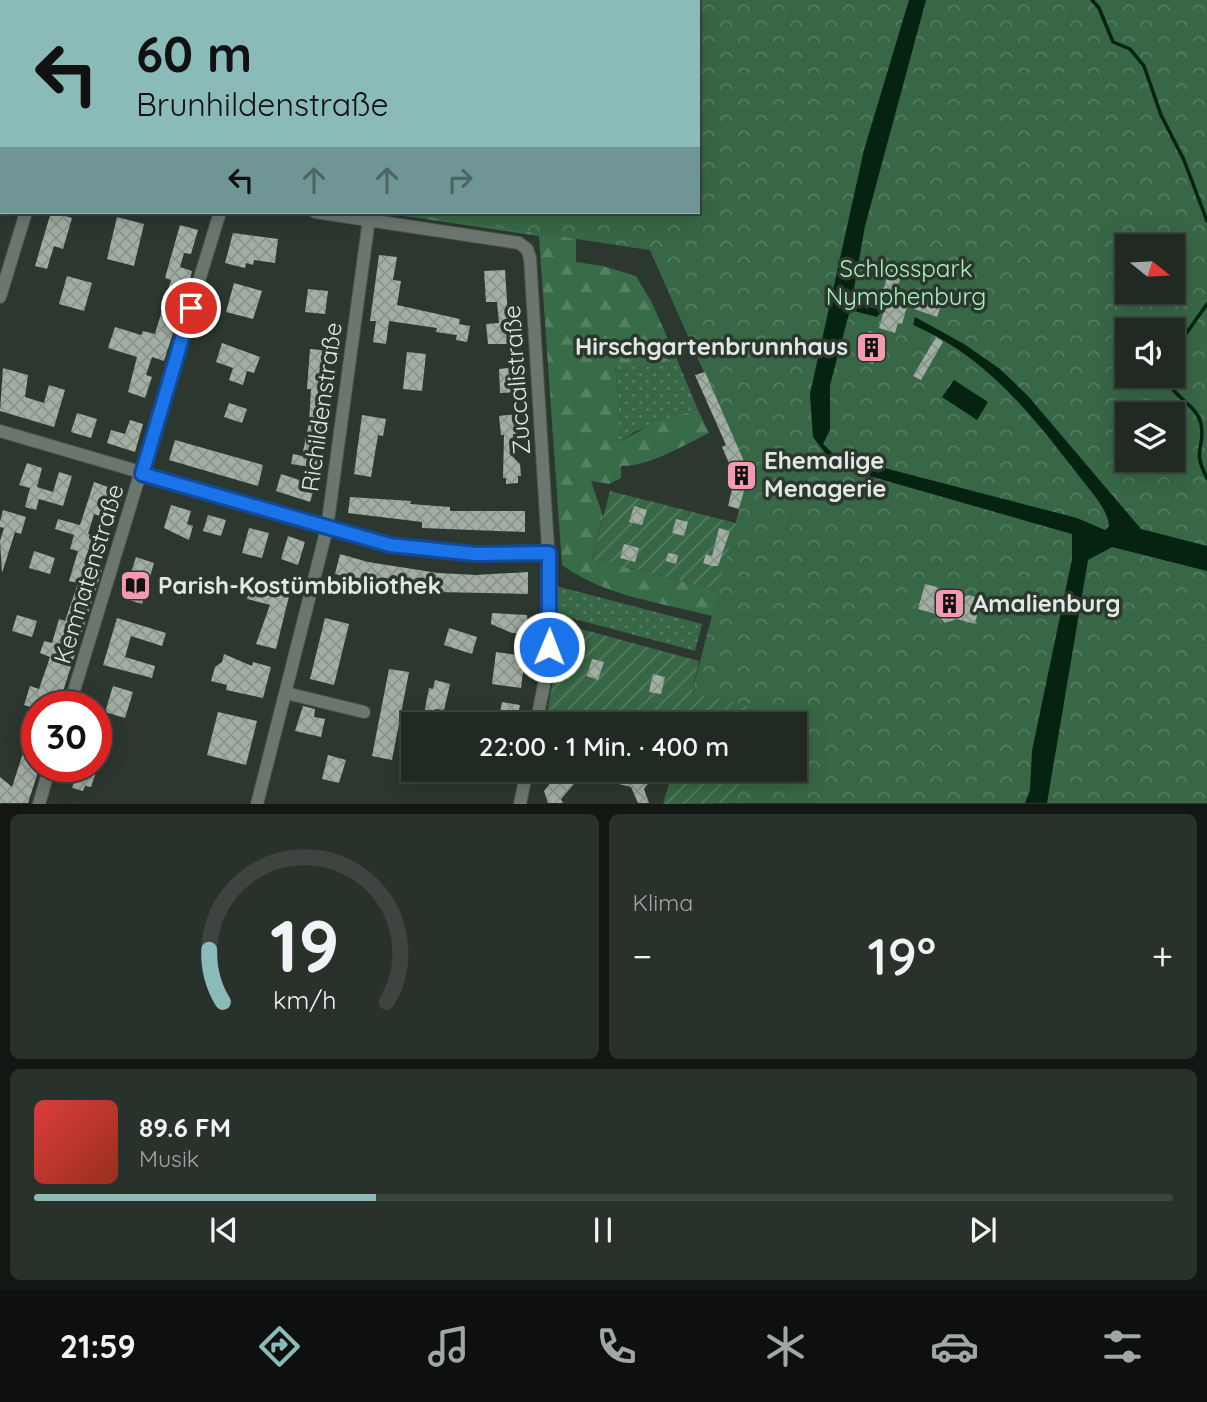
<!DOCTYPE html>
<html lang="de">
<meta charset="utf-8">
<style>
:root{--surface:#212923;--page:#29312b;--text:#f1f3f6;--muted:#a2a6a6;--line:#3e4541;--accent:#8bbbb9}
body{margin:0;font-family:Quicksand,sans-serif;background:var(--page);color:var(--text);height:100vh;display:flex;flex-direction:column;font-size:26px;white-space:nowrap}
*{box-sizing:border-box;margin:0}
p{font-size:23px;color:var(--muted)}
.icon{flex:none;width:38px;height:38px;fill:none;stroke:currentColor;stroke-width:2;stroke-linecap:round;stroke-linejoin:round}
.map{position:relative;height:804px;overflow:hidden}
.sheet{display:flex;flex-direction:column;gap:10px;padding:10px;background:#121713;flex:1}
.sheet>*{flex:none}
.banner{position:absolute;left:0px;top:0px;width:700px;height:214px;box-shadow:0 4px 18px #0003,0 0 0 2px var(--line);background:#8bbbb9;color:#111;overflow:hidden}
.needle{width:46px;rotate:108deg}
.tools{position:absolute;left:1115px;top:234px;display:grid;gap:14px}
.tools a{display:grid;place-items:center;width:70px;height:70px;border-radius:0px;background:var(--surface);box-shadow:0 4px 18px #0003,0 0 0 2px var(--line);font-size:35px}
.speed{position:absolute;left:21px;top:691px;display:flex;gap:14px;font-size:35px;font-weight:700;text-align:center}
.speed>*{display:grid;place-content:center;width:91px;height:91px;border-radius:50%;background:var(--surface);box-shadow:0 4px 18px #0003,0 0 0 2px var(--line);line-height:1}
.speed .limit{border:10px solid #d22;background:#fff;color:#111}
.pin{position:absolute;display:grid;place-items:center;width:60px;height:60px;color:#fff;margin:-30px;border:4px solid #fff;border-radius:50%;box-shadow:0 2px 7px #0007}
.me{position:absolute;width:77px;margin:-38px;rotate:1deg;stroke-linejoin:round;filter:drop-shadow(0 0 5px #0008)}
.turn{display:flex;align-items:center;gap:24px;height:147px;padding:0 21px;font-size:32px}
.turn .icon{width:91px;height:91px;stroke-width:2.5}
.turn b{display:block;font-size:49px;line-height:60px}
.lanes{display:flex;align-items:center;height:66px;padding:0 21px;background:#0003;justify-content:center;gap:35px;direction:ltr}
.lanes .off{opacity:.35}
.big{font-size:52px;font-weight:600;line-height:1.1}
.sheet .card{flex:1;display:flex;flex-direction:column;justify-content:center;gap:10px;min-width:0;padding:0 24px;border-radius:10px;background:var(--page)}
.sheet .dial{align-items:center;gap:0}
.dial svg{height:182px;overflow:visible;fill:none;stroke:var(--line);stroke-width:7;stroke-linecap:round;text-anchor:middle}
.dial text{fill:var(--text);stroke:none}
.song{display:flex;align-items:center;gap:21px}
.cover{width:84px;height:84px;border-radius:10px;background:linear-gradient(135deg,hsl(0 70% 55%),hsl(10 70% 35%))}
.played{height:7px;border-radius:4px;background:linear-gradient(90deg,var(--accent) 30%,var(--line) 30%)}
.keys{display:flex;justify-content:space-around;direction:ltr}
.heat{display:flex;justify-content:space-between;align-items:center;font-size:38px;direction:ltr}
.sheet .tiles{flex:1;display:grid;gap:10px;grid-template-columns:1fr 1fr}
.card:last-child{grid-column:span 2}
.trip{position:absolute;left:401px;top:712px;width:406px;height:70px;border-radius:0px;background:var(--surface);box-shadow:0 4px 18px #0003,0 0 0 2px var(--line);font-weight:600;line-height:70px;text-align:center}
.dock{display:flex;height:112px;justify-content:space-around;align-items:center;background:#0d100e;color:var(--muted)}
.dock .icon{width:49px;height:49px}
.dock .active{color:var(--accent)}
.dock b{font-size:32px;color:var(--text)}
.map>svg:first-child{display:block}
.grass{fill:url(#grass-dots)}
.forest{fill:url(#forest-firs);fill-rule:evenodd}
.park{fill:url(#park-crowns);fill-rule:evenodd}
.garden{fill:url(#garden-furrows)}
.water{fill:#062210}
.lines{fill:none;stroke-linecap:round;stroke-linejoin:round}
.stream{stroke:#062210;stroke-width:3.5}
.building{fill:url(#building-cross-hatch)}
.minor-casing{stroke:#4a534c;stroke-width:14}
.minor{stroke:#6b776e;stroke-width:12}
.route-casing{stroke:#114b97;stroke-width:18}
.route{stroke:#1a73e8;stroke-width:12}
.labels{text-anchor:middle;stroke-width:7;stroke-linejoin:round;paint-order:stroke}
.park-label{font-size:24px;fill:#a5f3ba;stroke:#2c372f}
.poi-label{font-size:24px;font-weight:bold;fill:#e2e9e4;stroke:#2c372f;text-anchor:start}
.street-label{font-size:24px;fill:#e2e9e4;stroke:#2c372f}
</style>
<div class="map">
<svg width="1207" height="804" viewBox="0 0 1207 804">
<defs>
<pattern id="grass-dots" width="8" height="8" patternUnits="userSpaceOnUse" patternTransform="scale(1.75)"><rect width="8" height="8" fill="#376746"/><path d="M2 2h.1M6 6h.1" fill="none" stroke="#547d61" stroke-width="1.8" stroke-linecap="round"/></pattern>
<pattern id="forest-firs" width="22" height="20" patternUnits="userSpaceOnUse" patternTransform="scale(1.75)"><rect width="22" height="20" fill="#386c48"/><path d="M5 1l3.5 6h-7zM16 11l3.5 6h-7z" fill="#548162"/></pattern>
<pattern id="park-crowns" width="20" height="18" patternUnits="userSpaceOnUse" patternTransform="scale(1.75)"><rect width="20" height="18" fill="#376746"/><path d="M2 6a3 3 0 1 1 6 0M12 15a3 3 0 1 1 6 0" fill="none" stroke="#547d61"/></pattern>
<pattern id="garden-furrows" width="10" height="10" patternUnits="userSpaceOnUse" patternTransform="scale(1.75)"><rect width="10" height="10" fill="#376746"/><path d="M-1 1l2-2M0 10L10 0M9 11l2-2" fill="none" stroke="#547d61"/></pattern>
<pattern id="building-cross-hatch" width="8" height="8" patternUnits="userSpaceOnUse" patternTransform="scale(1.75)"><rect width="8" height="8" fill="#a1aea4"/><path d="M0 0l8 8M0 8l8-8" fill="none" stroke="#8a948c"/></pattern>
</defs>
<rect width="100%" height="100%" fill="#2c372f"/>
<g class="grass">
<path d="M676,357L698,410L636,431L617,444L619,404L615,365L653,367Z"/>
<path d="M556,586L702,624L695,651L556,614Z"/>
</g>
<path class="forest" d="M0,0H909L878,746L736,803L743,770H794V724H752L755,708L692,692L716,644L712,616C662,603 604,596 562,565L539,236L378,212H698V2H2L0,155ZM576,238L650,250L749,473L718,590L592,559L603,516L591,481L609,484L621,478V466C647,467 685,445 709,433L698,410L657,421L618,443L619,404L615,366L653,367L676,357L652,303L636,276L603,266L576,262Z"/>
<path class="park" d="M0,0H1207V803H736L743,770H794V724H752L755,708L692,692L749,473L650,250L396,212H698V2H2V157ZM1127,247H1172V292H1127ZM1127,331H1172V376H1127ZM1127,415H1172V460H1127Z"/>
<g class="garden">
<path d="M610,491L736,523L718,590L592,559Z"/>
<path d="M559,623L699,661L692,692L755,708L752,724H545L558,652Z"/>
<path d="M657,770H743L736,803L663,804L672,774Z"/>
</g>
<g class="water">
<path d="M909,0H926L865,226L852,300L882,311L877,317L850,310L830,385V430L823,444L840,460L869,464L1077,518L1105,530L1109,526C1108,509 1089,489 1079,476C1032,415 986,356 913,325L915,317L964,344L1000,369L1028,396L1141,529L1207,546V571L1112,547L1088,560L1047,803H1025L1030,790L1032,751L1072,559V534L866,475L831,461L813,437L810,394L864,150Z"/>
<path d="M954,380L988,402L977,420L942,397Z"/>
</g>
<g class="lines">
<g class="stream">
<path d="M1092,0L1099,8L1113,42L1130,49L1144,66L1161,115L1184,160L1207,221"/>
<path d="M1207,304L1174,351L1173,389C1181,401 1198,408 1201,424C1206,448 1191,448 1207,478"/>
</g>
</g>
<g class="building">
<path d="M51,212L72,218L63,249L54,246L47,269L35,266Z"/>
<path d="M117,217L144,224L134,266L107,259Z"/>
<path d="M180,225L198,230L191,254L184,253L180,267L192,271L189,285L183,283L177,304L182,305L164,361L152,357L146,375L152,377L145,398L128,392L137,357L108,348L115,327L141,335L143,331L155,334L171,280L165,278Z"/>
<path d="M233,233L278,239L275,263L254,260L253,265L246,263L245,268L225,263Z"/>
<path d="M379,255L397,257L393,280L401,281L397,305L460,319L459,324L470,326L467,342L456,340L457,335L436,332L437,328L389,321L386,344L373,342L376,321H370Z"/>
<path d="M891,262L904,265L895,296L883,292Z"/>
<path d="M505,270L508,317L512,316L514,344H488L486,324L499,323L497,302H486L484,271Z"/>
<path d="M67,276L92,283L84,311L59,304Z"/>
<path d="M234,283L262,291L253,319L226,312Z"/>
<path d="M308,289L328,291L325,314L305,312Z"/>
<path d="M888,297L908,303L902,324L898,323L895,333L879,328Z"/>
<path d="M918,298L941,306L937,317L914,309Z"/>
<path d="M869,331L881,334L873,364L861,360Z"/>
<path d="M936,337L943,342L921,380L913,376Z"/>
<path d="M222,343L260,357L254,373L247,371L243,385L229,380L233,368L216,362Z"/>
<path d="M310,349L330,351L317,468L291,464L293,454L302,456L309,423L311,389H307Z"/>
<path d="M407,352L426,354L422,391L403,389Z"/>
<path d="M517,367L519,392L500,393L499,369Z"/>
<path d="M3,368L28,375L25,397L44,403L49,385L65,390L54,427L0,411Z"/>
<path d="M705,372L749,473L739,509L728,506L735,477L722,447L726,445L695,375Z"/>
<path d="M229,403L247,409L242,423L224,417Z"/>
<path d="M77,413L97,419L91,438L71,432Z"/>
<path d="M518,414L519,434H513L514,458L520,464L521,476H518V483L506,484V478H503L504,435H501L499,416Z"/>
<path d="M362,415L386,419L383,436L378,435L371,477L354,474Z"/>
<path d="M130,420L143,424L135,452L107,443L111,430L125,434Z"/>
<path d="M175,440L263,465L258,486L169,460Z"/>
<path d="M27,463L42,468L37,487L53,492L59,472L72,476L63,506L39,499L36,510L25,507L30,488L19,485Z"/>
<path d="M281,474L315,485L310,502L276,491Z"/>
<path d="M94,482L125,493L111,520L94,514L88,534L93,535L84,564L102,570L58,707L37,709L24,705L30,686L39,689L50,657L40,653L44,641L52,643L59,619L65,621L78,583L69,581L78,551L70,549L74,535L55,529L58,519L80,525Z"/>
<path d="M350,497L411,501L410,504L450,507V511H525V532L422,528V522L348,513Z"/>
<path d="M171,505L191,511L187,524L193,526L189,540L164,528Z"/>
<path d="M634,506L647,510L642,525L629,522Z"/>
<path d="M3,510L26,517L21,534L15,532L2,573L0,541L4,528L0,527V522Z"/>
<path d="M208,515L226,520L221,536L203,531Z"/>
<path d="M676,519L688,522L684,536L672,533Z"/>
<path d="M249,528L269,533L262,558L242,553Z"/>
<path d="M719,528L730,531L718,566H712L703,563L706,554L712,556Z"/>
<path d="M288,536L305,542L298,565L281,559Z"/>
<path d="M624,544L639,548L635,562L620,558Z"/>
<path d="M34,551L55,558L50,574L29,568Z"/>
<path d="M668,553L678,555L676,564L666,561Z"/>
<path d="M340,554L368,562L438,573L476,575L528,572V594L436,592L411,587L412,583L384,578L382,586L335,574Z"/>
<path d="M136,557L154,563L142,604L123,598Z"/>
<path d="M253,577L291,588L276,649L256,644L270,605L247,599Z"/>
<path d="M925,584L937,587L939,595L960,600L968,595L981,598L975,624L957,619L945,623L936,614L918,609Z"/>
<path d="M492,613L527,615L529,634L512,633L491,624Z"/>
<path d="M17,615L37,621L32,637L12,631Z"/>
<path d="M117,618L166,633L162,646L131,636L125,657L155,666L152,678L103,665Z"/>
<path d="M325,618L349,624L334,685L310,679Z"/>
<path d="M449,628L477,637L472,654L444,645Z"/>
<path d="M496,652L525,656L521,688L492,684Z"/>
<path d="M224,654L252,666L253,662L271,667L263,698L226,690L227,685L211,681L215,667L222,662Z"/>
<path d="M592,659L604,662L598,680L587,676Z"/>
<path d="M389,669L409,672L392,760L372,756Z"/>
<path d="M653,674L665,677L661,694L649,692Z"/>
<path d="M435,680L450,684L444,710L435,709L433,721L423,719L429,688L433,689Z"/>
<path d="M113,686L133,692L125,718L105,712Z"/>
<path d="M502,702L520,705L516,724L498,723Z"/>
<path d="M303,706L315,709L314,717L325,719L321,737L295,731Z"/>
<path d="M218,712L257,721L246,765L207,755Z"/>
<path d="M579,712L591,716L588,724H574Z"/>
<path d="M35,716L37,766H40L28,803H0V777L12,787Z"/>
<path d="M96,728L109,732L98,764H96Z"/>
<path d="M328,755L346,760L339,783L322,779Z"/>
<path d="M79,766H98L91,787L85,786L83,791L72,788Z"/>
<path d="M464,770H505L503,782L464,775Z"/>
<path d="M561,770L566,771L612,770L599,781L580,777L561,799L563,803H548L544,791Z"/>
<path d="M632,770L647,773L650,781L644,789L649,803H638L631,787L619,784Z"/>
</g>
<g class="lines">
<defs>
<g id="minor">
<path d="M0,171H2"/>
<path d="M315,212L519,243L527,249L530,258L550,581L546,675L536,724"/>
<path d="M0,297L26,212"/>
<path d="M0,431L390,545L476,554L549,553"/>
<path d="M286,693L364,712"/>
<path d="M69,707L220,212"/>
<path d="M39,804L50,766"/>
<path d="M257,804L327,528L369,219"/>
<path d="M520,804L527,770"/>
</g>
</defs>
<use href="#minor" class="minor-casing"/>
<use href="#minor" class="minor"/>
</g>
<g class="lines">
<defs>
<path id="route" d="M191,308L142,474L390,545L476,554L549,553V647"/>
</defs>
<use href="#route" class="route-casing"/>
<use href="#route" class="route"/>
</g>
<defs>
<symbol id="building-square" viewBox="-11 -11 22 22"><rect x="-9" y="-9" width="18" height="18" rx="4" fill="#f19ab1" stroke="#2c372f"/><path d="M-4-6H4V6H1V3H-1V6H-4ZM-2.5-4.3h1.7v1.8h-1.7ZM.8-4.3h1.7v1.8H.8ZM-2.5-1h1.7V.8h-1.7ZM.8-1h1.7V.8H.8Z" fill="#111"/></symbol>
<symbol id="library-square" viewBox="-11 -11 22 22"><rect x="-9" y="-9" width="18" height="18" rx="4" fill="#f19ab1" stroke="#2c372f"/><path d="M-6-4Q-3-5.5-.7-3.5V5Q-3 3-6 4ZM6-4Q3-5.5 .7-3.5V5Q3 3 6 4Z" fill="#111"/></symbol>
</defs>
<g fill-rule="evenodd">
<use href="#building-square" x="854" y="330" width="35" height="35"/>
<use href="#building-square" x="724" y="458" width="35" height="35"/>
<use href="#library-square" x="118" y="568" width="35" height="35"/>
<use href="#building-square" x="932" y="586" width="35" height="35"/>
</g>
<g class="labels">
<g class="park-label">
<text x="906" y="277">Schlosspark<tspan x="906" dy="28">Nymphenburg</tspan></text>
</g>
<g class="poi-label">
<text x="848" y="355" text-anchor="end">Hirschgartenbrunnhaus</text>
<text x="764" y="469">Ehemalige<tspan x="764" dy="28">Menagerie</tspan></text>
<text x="158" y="594">Parish-Kostümbibliothek</text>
<text x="973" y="612">Amalienburg</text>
</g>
<g class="street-label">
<text transform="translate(517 380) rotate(-94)" y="8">Zuccalistraße</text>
<text transform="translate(322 407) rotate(-82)" y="8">Richildenstraße</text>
<text transform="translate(89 574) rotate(-73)" y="8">Kemnatenstraße</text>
</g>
</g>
</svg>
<div class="tools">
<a><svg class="needle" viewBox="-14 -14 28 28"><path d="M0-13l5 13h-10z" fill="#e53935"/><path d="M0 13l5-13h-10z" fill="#a2a6a6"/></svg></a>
<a><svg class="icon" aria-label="sound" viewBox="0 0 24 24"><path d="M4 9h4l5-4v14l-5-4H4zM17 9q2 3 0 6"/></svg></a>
<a><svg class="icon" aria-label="layers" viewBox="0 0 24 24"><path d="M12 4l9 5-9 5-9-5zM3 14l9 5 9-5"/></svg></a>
</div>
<div class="speed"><div class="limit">30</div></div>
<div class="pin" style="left:191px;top:308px;background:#d93025"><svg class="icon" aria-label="arrive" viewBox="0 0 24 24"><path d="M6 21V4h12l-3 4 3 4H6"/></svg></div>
<svg class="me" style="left:549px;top:647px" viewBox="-20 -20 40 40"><circle r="17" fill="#1a73e8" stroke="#fff" stroke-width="3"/><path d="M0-11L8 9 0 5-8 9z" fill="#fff"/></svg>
<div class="trip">22:00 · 1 Min. · 400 m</div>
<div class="banner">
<div class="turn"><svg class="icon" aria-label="left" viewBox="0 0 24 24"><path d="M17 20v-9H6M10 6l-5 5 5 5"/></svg><div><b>60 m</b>Brunhildenstraße</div></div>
<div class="lanes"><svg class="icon" aria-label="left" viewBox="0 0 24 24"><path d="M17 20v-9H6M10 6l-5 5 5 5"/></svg><svg class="icon off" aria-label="ahead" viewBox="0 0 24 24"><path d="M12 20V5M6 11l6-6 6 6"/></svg><svg class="icon off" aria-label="ahead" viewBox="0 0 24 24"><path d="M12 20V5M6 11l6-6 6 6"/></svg><svg class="icon off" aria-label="right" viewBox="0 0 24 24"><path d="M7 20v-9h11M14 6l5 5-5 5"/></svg></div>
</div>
</div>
<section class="sheet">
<div class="tiles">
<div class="card dial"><svg viewBox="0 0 100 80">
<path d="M14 69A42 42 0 1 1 86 69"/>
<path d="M14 69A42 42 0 0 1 8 46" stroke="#8bbbb9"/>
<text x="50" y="56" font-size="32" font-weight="700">19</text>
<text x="50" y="72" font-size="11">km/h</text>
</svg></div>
<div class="card"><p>Klima</p>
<div class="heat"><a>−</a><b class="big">19°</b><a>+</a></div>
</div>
<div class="card">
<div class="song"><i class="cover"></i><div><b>89.6 FM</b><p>Musik</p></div></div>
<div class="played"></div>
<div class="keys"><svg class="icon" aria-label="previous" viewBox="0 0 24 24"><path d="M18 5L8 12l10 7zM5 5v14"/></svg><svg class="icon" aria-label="pause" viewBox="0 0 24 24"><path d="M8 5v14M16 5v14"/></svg><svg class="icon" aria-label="next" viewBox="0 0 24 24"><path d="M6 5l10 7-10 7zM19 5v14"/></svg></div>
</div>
</div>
</section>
<nav class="dock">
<b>21:59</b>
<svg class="icon active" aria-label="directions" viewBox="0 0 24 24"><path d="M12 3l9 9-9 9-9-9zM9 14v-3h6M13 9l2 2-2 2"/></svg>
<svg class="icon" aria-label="music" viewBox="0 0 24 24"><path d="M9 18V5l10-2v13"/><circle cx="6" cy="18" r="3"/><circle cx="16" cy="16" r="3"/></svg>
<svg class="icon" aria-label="phone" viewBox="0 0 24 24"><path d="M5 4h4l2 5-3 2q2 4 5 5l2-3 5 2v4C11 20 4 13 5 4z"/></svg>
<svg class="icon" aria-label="climate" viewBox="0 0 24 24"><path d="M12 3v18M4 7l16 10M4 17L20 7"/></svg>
<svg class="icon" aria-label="car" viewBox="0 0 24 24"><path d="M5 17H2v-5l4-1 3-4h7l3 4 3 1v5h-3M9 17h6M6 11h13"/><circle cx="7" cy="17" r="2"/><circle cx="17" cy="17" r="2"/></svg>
<svg class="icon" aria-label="filters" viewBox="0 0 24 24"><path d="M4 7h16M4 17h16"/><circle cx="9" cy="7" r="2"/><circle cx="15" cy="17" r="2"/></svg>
</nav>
